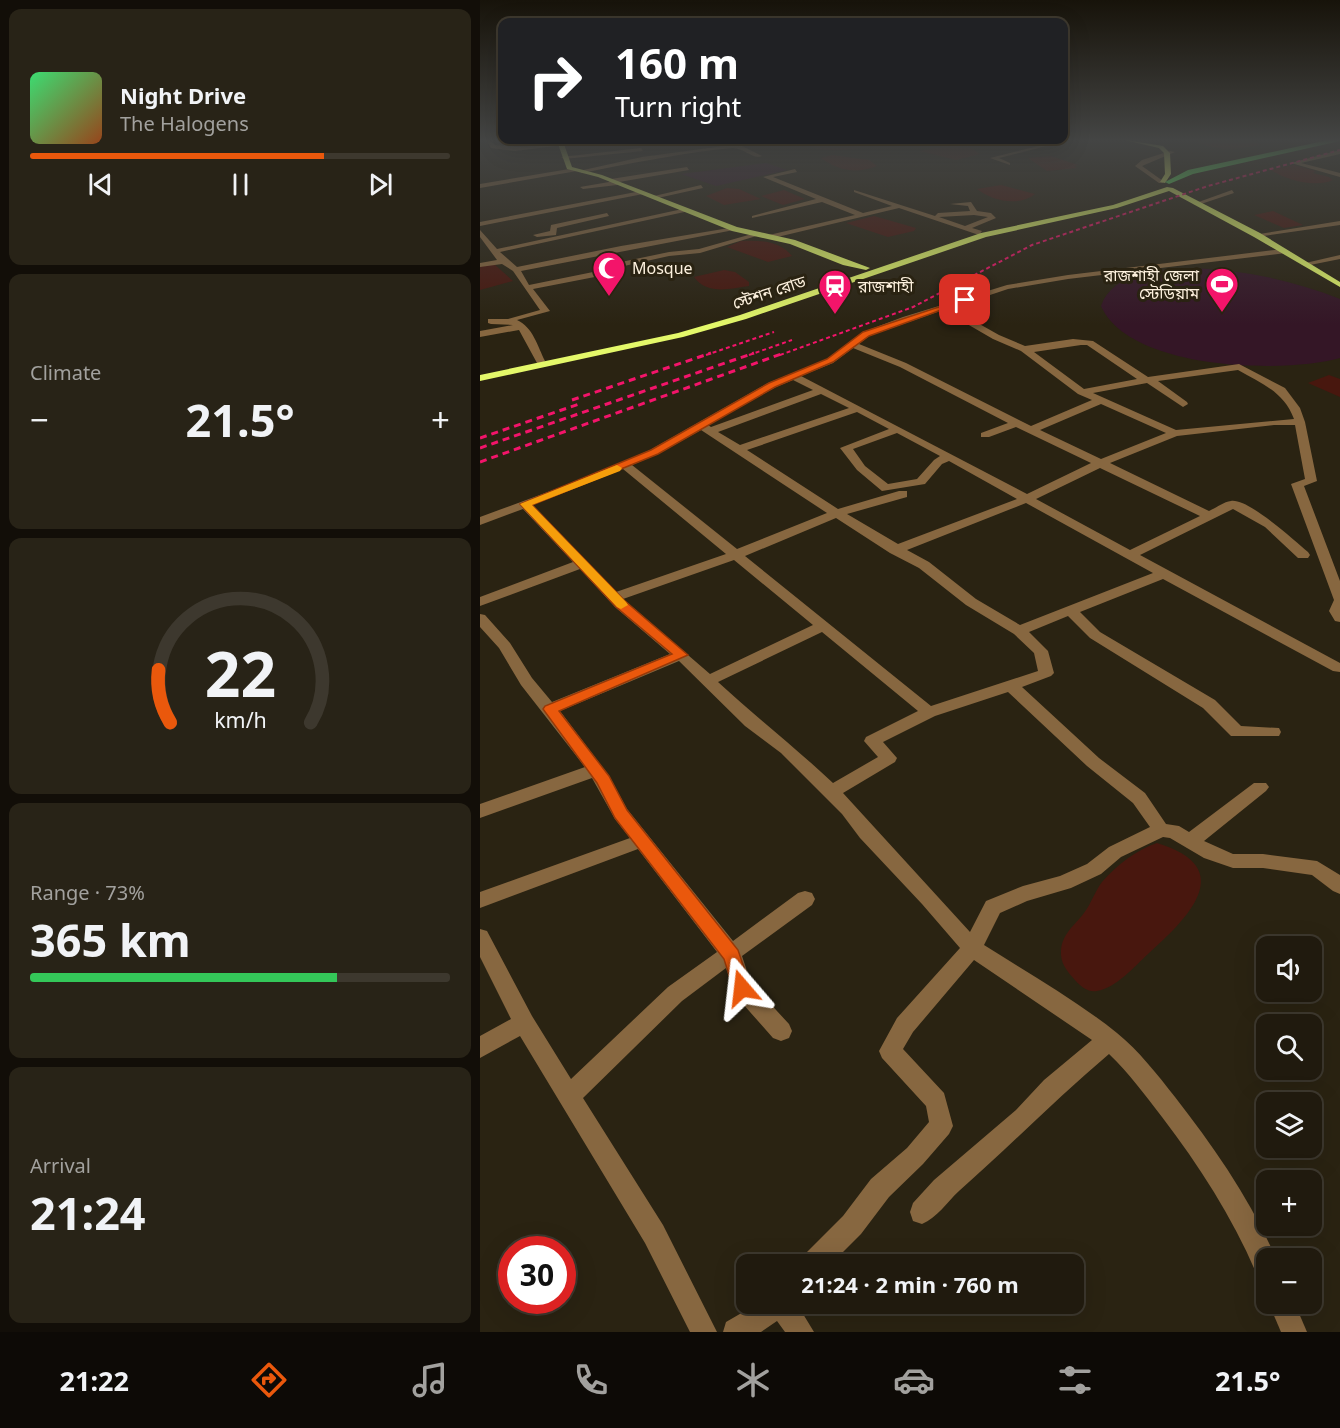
<!DOCTYPE html>
<meta charset="utf-8">
<style>
:root{--surface:#201a0e;--page:#282317;--text:#f1f3f6;--muted:#a2a19e;--line:#3d382e;--accent:#ea580c}
body{margin:0;font-family:"Noto Sans","Noto Sans Bengali",sans-serif;background:var(--page);color:var(--text);height:100vh;display:flex;flex-direction:column;font-size:22px;white-space:nowrap}
*{box-sizing:border-box;margin:0}
p{font-size:20px;color:var(--muted)}
.icon{flex:none;width:33px;height:33px;fill:none;stroke:currentColor;stroke-width:2;stroke-linecap:round;stroke-linejoin:round}
.map{position:relative;flex:1;overflow:hidden}
.drawer{display:flex;flex-direction:column;gap:9px;padding:9px;background:#120e08;width:480px}
.drawer>*{flex:none}
.banner{position:absolute;left:18px;top:18px;width:570px;height:126px;border-radius:12px;box-shadow:0 6px 24px #0002,0 0 0 2px var(--line);background:#202124;color:#fff;overflow:hidden}
.buttons{position:absolute;left:776px;top:936px;display:grid;gap:12px}
.buttons a{display:grid;place-items:center;width:66px;height:66px;border-radius:12px;background:var(--surface);box-shadow:0 6px 24px #0002,0 0 0 2px var(--line);font-size:30px}
.speed{position:absolute;left:18px;top:1236px;display:flex;gap:12px;font-size:30px;font-weight:700;text-align:center}
.speed>*{display:grid;place-content:center;width:78px;height:78px;border-radius:50%;background:var(--surface);box-shadow:0 6px 24px #0002,0 0 0 2px var(--line);line-height:1}
.speed .limit{border:9px solid #d22;background:#fff;color:#111}
.pin{position:absolute;display:grid;place-items:center;width:51px;height:51px;color:#fff;margin:-26px;border-radius:12px;box-shadow:0 3px 9px #0006}
.me{position:absolute;width:66px;margin:-33px;rotate:343deg;stroke-linejoin:round;filter:drop-shadow(0 0 4px #0008)}
.turn{display:flex;align-items:center;gap:21px;height:126px;padding:0 18px;font-size:27px}
.turn .icon{width:78px;height:78px;stroke-width:2.5}
.turn b{display:block;font-size:42px;line-height:51px}
.big{font-size:45px;font-weight:700;line-height:1.1}
.drawer .tile{flex:1;display:flex;flex-direction:column;justify-content:center;gap:9px;min-width:0;padding:0 21px;border-radius:12px;background:var(--page)}
.drawer .dial{align-items:center;gap:0}
.dial svg{height:156px;overflow:visible;fill:none;stroke:var(--line);stroke-width:7;stroke-linecap:round;text-anchor:middle}
.dial text{fill:var(--text);stroke:none}
.song{display:flex;align-items:center;gap:18px}
.cover{width:72px;height:72px;border-radius:9px;background:linear-gradient(135deg,hsl(140 70% 55%),hsl(20 70% 35%))}
.played{height:6px;border-radius:3px;background:linear-gradient(90deg,var(--accent) 70%,var(--line) 70%)}
.keys{display:flex;justify-content:space-around;direction:ltr}
.heat{display:flex;justify-content:space-between;align-items:center;font-size:33px;direction:ltr}
.charge{height:9px;border-radius:4px;background:linear-gradient(90deg,#34c759 73%,var(--line) 0)}
.trip{position:absolute;left:256px;top:1254px;width:348px;height:60px;border-radius:12px;background:var(--surface);box-shadow:0 6px 24px #0002,0 0 0 2px var(--line);font-weight:700;line-height:60px;text-align:center}
.dock{display:flex;height:96px;justify-content:space-around;align-items:center;background:#0d0a06;color:var(--muted)}
.dock .icon{width:42px;height:42px}
.dock .on{color:var(--accent)}
.dock b{font-size:27px;color:var(--text)}
main{display:flex;flex:1;min-height:0}
.map>svg:first-child{display:block}
.green{fill:#341626}
.water{fill:#48170e}
.lines{fill:none;stroke-linecap:round;stroke-linejoin:round}
.minor{fill:#876740;fill-rule:evenodd}
.major{fill:#e4f86a;fill-rule:evenodd}
.highway{fill:#5ff764;fill-rule:evenodd}
.rail-far1{stroke:#f3146a;stroke-width:2;stroke-dasharray:4 3;stroke-linecap:butt}
.rail{stroke:#f3146a;stroke-width:3;stroke-dasharray:7 5;stroke-linecap:butt}
.route{fill:#ea580c;stroke:#983908;stroke-width:1.5}
.slow{fill:#f59e0b}
.labels{text-anchor:middle;stroke-width:6;stroke-linejoin:round;paint-order:stroke}
.far-poi-label{font-size:16px;fill:#fdf1de;stroke:#2a2312;text-anchor:start}
.far-street-label{font-size:16px;fill:#fdf1de;stroke:#2a2312}
</style>
<main>
<section class="drawer">
<div class="tile">
<div class="song"><i class="cover"></i><div><b>Night Drive</b><p>The Halogens</p></div></div>
<div class="played"></div>
<div class="keys"><svg class="icon" aria-label="previous" viewBox="0 0 24 24"><path d="M18 5L8 12l10 7zM5 5v14"/></svg><svg class="icon" aria-label="pause" viewBox="0 0 24 24"><path d="M8 5v14M16 5v14"/></svg><svg class="icon" aria-label="next" viewBox="0 0 24 24"><path d="M6 5l10 7-10 7zM19 5v14"/></svg></div>
</div>
<div class="tile"><p>Climate</p>
<div class="heat"><a>−</a><b class="big">21.5°</b><a>+</a></div>
</div>
<div class="tile dial"><svg viewBox="0 0 100 80">
<path d="M14 69A42 42 0 1 1 86 69"/>
<path d="M14 69A42 42 0 0 1 8 42" stroke="#ea580c"/>
<text x="50" y="56" font-size="32" font-weight="700">22</text>
<text x="50" y="72" font-size="11">km/h</text>
</svg></div>
<div class="tile"><p>Range · 73%</p><b class="big">365 km</b><div class="charge"></div></div>
<div class="tile"><p>Arrival</p><b class="big">21:24</b></div>
</section>
<div class="map">
<svg width="860" height="1332" viewBox="0 0 860 1332">
<rect width="100%" height="100%" fill="#2a2312"/>
<g class="green">
<path d="M286,163L307,170L236,186L201,174Z"/>
<path d="M713,268C763,270 813,280 860,299V358C803,374 649,370 621,306C633,271 682,270 713,268Z"/>
</g>
<g class="water">
<path d="M708,139H767L782,145C751,150 737,151 708,139Z"/>
<path d="M326,140H386L392,145C370,150 349,154 327,145Z"/>
<path d="M468,145L490,147L500,154L476,160L440,151Z"/>
<path d="M352,155L389,160L397,166C376,174 359,171 341,158Z"/>
<path d="M571,156L598,165L594,166L597,168L567,171L548,158Z"/>
<path d="M814,165L836,171L833,173L849,177L853,180C836,188 805,180 791,170Z"/>
<path d="M521,185L555,194C539,207 512,201 497,189Z"/>
<path d="M247,188L259,189L281,199L244,205L226,196Z"/>
<path d="M304,190L325,199L303,205L281,196Z"/>
<path d="M793,211L823,225L804,228L774,215Z"/>
<path d="M394,216L436,228L434,231L408,237L366,223Z"/>
<path d="M261,241C281,240 300,241 312,256L288,262L247,247Z"/>
<path d="M14,264L33,281L0,290V265Z"/>
<path d="M244,270L255,272L269,282V286C249,289 227,295 214,277Z"/>
<path d="M849,375L860,379V397L828,383Z"/>
<path d="M677,843C760,868 707,919 668,954C655,966 636,988 617,991C608,993 600,986 594,979C587,971 580,963 581,951C582,934 594,926 604,913C611,904 615,891 622,882C637,865 656,850 677,843Z"/>
</g>
<g class="lines">
<g class="minor">
<path d="M8,139L15,145L35,147L84,145L35,151L11,148L6,140Z"/>
<path d="M586,139H594L519,158L530,163V165L510,158Z"/>
<path d="M245,140H250L282,156C273,160 263,147 252,148C202,153 152,163 102,173L99,171L162,157L251,145Z"/>
<path d="M161,148L163,151L84,159L81,157Z"/>
<path d="M860,150V154L821,163L860,173V177L811,163Z"/>
<path d="M690,151L695,152L662,166L683,181V183H679L655,166L662,160Z"/>
<path d="M207,167L209,170L139,182L137,185L103,189L100,187L129,182L131,179Z"/>
<path d="M95,168L97,171L0,188V184Z"/>
<path d="M315,169L317,172L293,177L383,213L412,206L374,192V190L455,216L458,213L490,211L488,206L470,204L491,202L497,211L511,213L516,218L492,228L502,231L499,235L419,208L289,239V235L375,215L342,202L272,218V216L336,199L283,177ZM494,215L508,217L485,226L459,217Z"/>
<path d="M221,185L223,188L173,199L170,197Z"/>
<path d="M752,190L754,193L718,205L713,204Z"/>
<path d="M161,191L163,194L0,226V222Z"/>
<path d="M207,208L209,211L20,252L37,267L141,246L255,227L259,229L41,271L49,285L118,271V268L122,266L189,252L219,249L279,232L283,234L220,253L189,256L126,270L125,275L53,289L70,311L37,320C53,327 58,347 65,361L63,363H57L39,330L0,337V331L33,325L11,324L8,323V319H28L60,310L33,271L22,264L0,267V263L17,260L0,237V230L17,249Z"/>
<path d="M127,213L129,216L77,228L76,235L57,237L53,235L70,231L71,225Z"/>
<path d="M860,221V225L777,237L773,235Z"/>
<path d="M803,249L806,253L588,279L528,289L471,308L519,335L545,346L593,339L613,341L668,377L759,364L805,388L820,408L825,422L837,481L824,486L860,581V622L855,621L849,611L854,600L811,484L825,479L815,425H794L697,436L630,463L729,511C736,508 743,502 751,501C768,498 814,540 828,552L830,555L828,558H818L785,527L753,509L660,555L860,663V672L853,671L683,579L600,612L620,632L735,700L761,726L799,728L801,732L799,736H751L723,708L610,638L588,616L549,632L568,651L574,673L571,676L542,687L619,758L665,793L686,824L699,826L709,832L774,783H786L789,787L786,791L724,841L753,854H783L837,861L860,875V894L853,891L832,875L783,868H753L724,858L690,838L683,837L641,857L621,874L591,888L547,901L520,913L504,945C548,973 596,1000 637,1033C659,1051 677,1074 695,1097C734,1147 770,1199 796,1258H786V1279L777,1275C753,1218 720,1167 682,1117C665,1095 649,1073 629,1054C577,1098 530,1146 479,1191C467,1202 457,1218 442,1224L433,1221L430,1212L433,1203L454,1180L536,1110L564,1080L612,1040L494,960L433,1032L423,1049L464,1093L473,1126L469,1134L443,1164L409,1197L381,1234L351,1264H320L324,1255L363,1216L391,1179L427,1148L449,1122L446,1106L402,1058L399,1051L417,1018L480,948L442,904L380,838L362,814L301,753L265,726L199,661L80,711L129,776L147,809L253,941L318,893L325,891L332,893L335,899L332,905L262,956L271,983L309,1024L312,1031L309,1038L301,1041L293,1038L255,995L246,968L202,1001L103,1098L183,1225L237,1332H210L165,1243L40,1036L0,1058V1036L31,1019L0,957V929L7,931L52,1016L91,1079L188,987L237,952L158,849L0,908V892L150,838L135,819L112,778L0,818V804L105,767L41,685L19,648L0,627V614L5,615L30,643L52,678L72,702L190,654L135,607L100,569L0,606V597L93,562L43,509L0,525V517L100,480L170,450L288,383L347,359L383,332L423,317L527,285L588,275ZM463,310L513,339L541,351L598,394L612,400L551,426L426,363L379,344L389,336ZM601,345H607L657,379L604,389L554,352ZM373,348L420,367L528,423L501,433V437H509L536,427L611,463L547,494L321,376L353,363ZM758,370C781,383 804,392 814,419L696,430L613,393L667,383L703,407L708,404L707,402L678,381ZM313,380L333,390L231,427L228,425L296,387ZM341,394L369,408L260,445L238,432ZM621,404L686,433L621,459L560,430ZM377,412L409,429L360,448L377,470L402,491L445,484L462,464L469,461L537,499L418,544L367,514L427,497V491H419L358,509L267,450ZM221,430L347,513L257,549L152,465L178,454ZM417,433L460,456L454,460L437,479L408,484L385,466L373,449ZM620,468L720,516L650,550L556,499ZM143,469L246,554L136,592L53,505ZM546,503L673,573L540,625L496,599L449,562L427,550ZM356,518L410,553L439,568L486,605L534,634L554,653L558,671L451,706L265,556ZM254,560L333,625L230,674L143,599ZM342,632L438,711L386,737L384,741L398,757L353,783C316,748 276,717 238,682ZM528,692L607,766L653,803L670,827L629,847L607,864L580,876L543,886L506,901L490,932L363,793L415,762L417,758L403,742L455,716Z"/>
<path d="M860,255V259L825,266L821,264Z"/>
<path d="M277,1304H317L334,1332H305L297,1321L281,1332H243L246,1322Z"/>
<path d="M789,1304H815L827,1332H801Z"/>
</g>
<g class="major">
<path d="M640,139L683,146L690,153L691,174L685,183L680,182L685,174L684,153L679,148Z"/>
<path d="M83,140H89L84,144L92,167L122,175L257,227L315,240L390,268L386,270L363,265L310,244L252,231L118,177L87,169L78,144Z"/>
<path d="M687,187L693,188L780,233L860,282V287L774,237L689,191L637,208L506,237L266,319L203,337L0,381V375L198,333L260,315L501,233L633,205Z"/>
</g>
<path class="highway" d="M853,139H860V141L713,174L689,184L685,182L708,170Z"/>
<g class="rail-far1">
<path d="M226,355L294,332"/>
<path d="M269,355L312,340"/>
<path d="M300,355L433,307L552,245L728,186L860,150"/>
</g>
<g class="rail">
<path d="M92,400L231,353"/>
<path d="M0,438L102,403"/>
<path d="M0,448L274,353"/>
<path d="M0,462L304,353"/>
</g>
</g>
<linearGradient id="sky" x2="0" y2="1"><stop stop-color="#17130a"/><stop offset="0.43" stop-color="#444544"/><stop offset="1" stop-color="#444544" stop-opacity="0"/></linearGradient>
<rect width="860" height="325" fill="url(#sky)"/>
<path class="route" d="M483,299L489,300L389,336L353,362L295,387L178,454L52,505L145,601L208,655L79,711L129,776L147,810L258,950L271,988L269,994L262,996L255,994L244,959L135,818L117,783L63,709L65,706L192,654L136,607L40,504L171,450L289,383L347,359L383,332Z"/>
<path class="slow" d="M137,465L142,468L140,471L52,505L146,602L148,605L141,609L137,607L40,504Z"/>
<defs>
<symbol id="mosque-pin" viewBox="-11 -11 22 30"><path d="M0 17L-7.5 6A9.5 9.5 0 1 1 7.5 6Z" fill="#f3146a" stroke="#2a2312"/><path d="M3.5-4.9A6 6 0 1 0 3.5 4.9A5 5 0 1 1 3.5-4.9Z" fill="#fff"/></symbol>
<symbol id="stadium-pin" viewBox="-11 -11 22 30"><path d="M0 17L-7.5 6A9.5 9.5 0 1 1 7.5 6Z" fill="#f3146a" stroke="#2a2312"/><path d="M0-5a6.5 5 0 1 0 0 10a6.5 5 0 1 0 0-10ZM-3.5-1.8h7v3.6h-7Z" fill="#fff"/></symbol>
<symbol id="station-pin" viewBox="-11 -11 22 30"><path d="M0 17L-7.5 6A9.5 9.5 0 1 1 7.5 6Z" fill="#f3146a" stroke="#2a2312"/><path d="M-3-6H3Q5-6 5-4V2Q5 4 3 4L4.5 6H3L1.5 4h-3L-3 6H-4.5L-3 4Q-5 4-5 2V-4Q-5-6-3-6ZM-3.5-4v3h7v-3ZM-3.5 1v1.5H-2V1ZM2 1v1.5H3.5V1Z" fill="#fff"/></symbol>
</defs>
<g fill-rule="evenodd">
<use href="#mosque-pin" x="110" y="249" width="38" height="52"/>
<use href="#stadium-pin" x="723" y="265" width="38" height="52"/>
<use href="#station-pin" x="336" y="267" width="38" height="52"/>
</g>
<g class="labels">
<g class="far-poi-label">
<text x="152" y="274">Mosque</text>
<text x="719" y="281" text-anchor="end">রাজশাহী জেলা<tspan x="719" dy="18">স্টেডিয়াম</tspan></text>
<text x="378" y="292">রাজশাহী</text>
</g>
<g class="far-street-label">
<text transform="translate(289 292) rotate(-18)" y="6">স্টেশন রোড</text>
</g>
</g>
</svg>
<div class="buttons">
<a><svg class="icon" aria-label="sound" viewBox="0 0 24 24"><path d="M4 9h4l5-4v14l-5-4H4zM17 9q2 3 0 6"/></svg></a>
<a><svg class="icon" aria-label="search" viewBox="0 0 24 24"><circle cx="10" cy="10" r="6"/><path d="M15 15l6 6"/></svg></a>
<a><svg class="icon" aria-label="layers" viewBox="0 0 24 24"><path d="M12 4l9 5-9 5-9-5zM3 14l9 5 9-5"/></svg></a>
<a>+</a>
<a>−</a>
</div>
<div class="speed"><div class="limit">30</div></div>
<div class="pin" style="left:485px;top:300px;background:#d93025"><svg class="icon" aria-label="arrive" viewBox="0 0 24 24"><path d="M6 21V4h12l-3 4 3 4H6"/></svg></div>
<svg class="me" style="left:262px;top:988px" viewBox="-20 -20 40 40"><path d="M0-17L14 15 0 8-14 15z" fill="#ea580c" stroke="#fff" stroke-width="4"/></svg>
<div class="trip">21:24 · 2 min · 760 m</div>
<div class="banner">
<div class="turn"><svg class="icon" aria-label="right" viewBox="0 0 24 24"><path d="M7 20v-9h11M14 6l5 5-5 5"/></svg><div><b>160 m</b>Turn right</div></div>
</div>
</div>
</main>
<nav class="dock">
<b>21:22</b>
<svg class="icon on" aria-label="directions" viewBox="0 0 24 24"><path d="M12 3l9 9-9 9-9-9zM9 14v-3h6M13 9l2 2-2 2"/></svg>
<svg class="icon" aria-label="music" viewBox="0 0 24 24"><path d="M9 18V5l10-2v13"/><circle cx="6" cy="18" r="3"/><circle cx="16" cy="16" r="3"/></svg>
<svg class="icon" aria-label="phone" viewBox="0 0 24 24"><path d="M5 4h4l2 5-3 2q2 4 5 5l2-3 5 2v4C11 20 4 13 5 4z"/></svg>
<svg class="icon" aria-label="climate" viewBox="0 0 24 24"><path d="M12 3v18M4 7l16 10M4 17L20 7"/></svg>
<svg class="icon" aria-label="car" viewBox="0 0 24 24"><path d="M5 17H2v-5l4-1 3-4h7l3 4 3 1v5h-3M9 17h6M6 11h13"/><circle cx="7" cy="17" r="2"/><circle cx="17" cy="17" r="2"/></svg>
<svg class="icon" aria-label="filters" viewBox="0 0 24 24"><path d="M4 7h16M4 17h16"/><circle cx="9" cy="7" r="2"/><circle cx="15" cy="17" r="2"/></svg>
<b>21.5°</b>
</nav>
